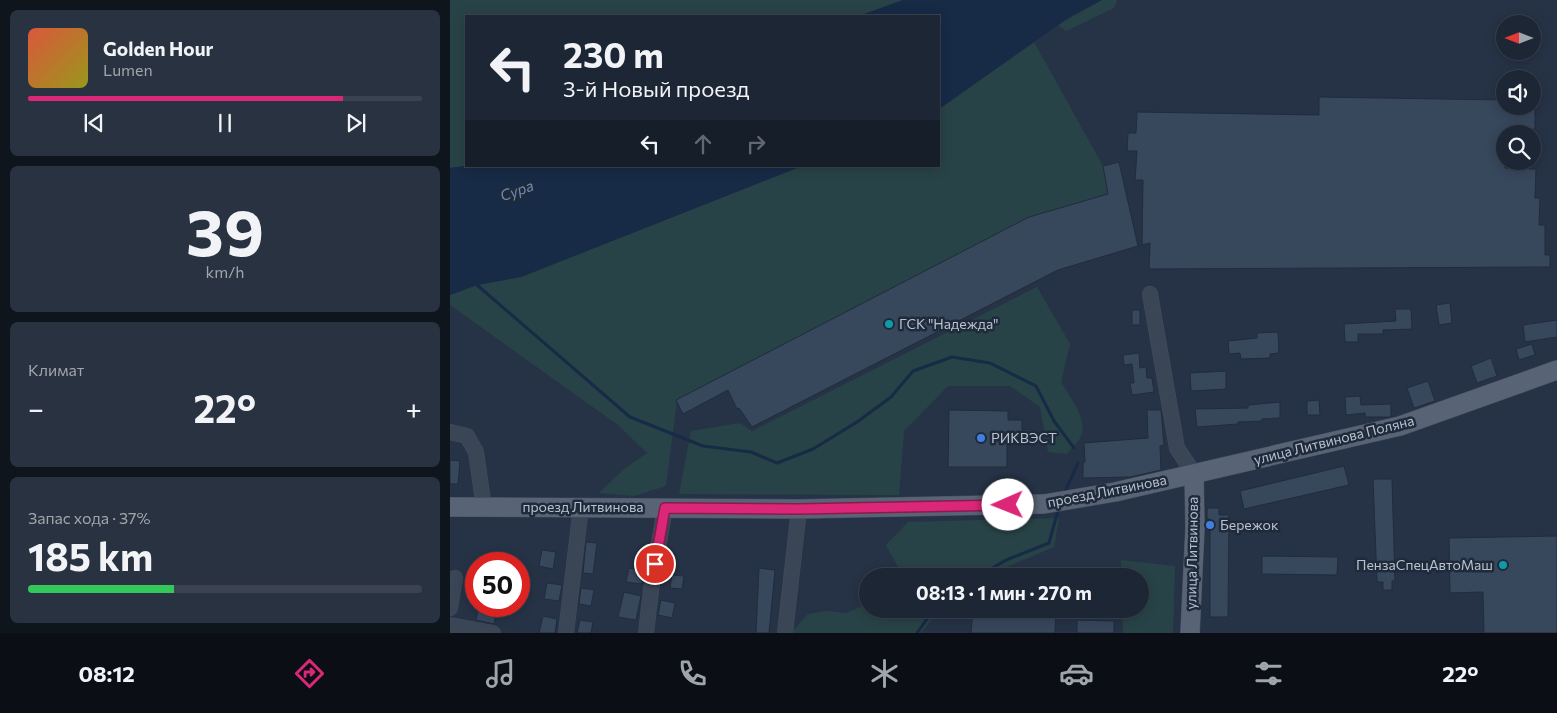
<!DOCTYPE html>
<html lang="ru">
<meta charset="utf-8">
<style>
:root{--surface:#1c2634;--page:#293240;--text:#f1f3f6;--muted:#a0a5ac;--line:#3a434f;--accent:#db2777}
body{margin:0;font-family:Commissioner,sans-serif;background:var(--page);color:var(--text);height:100vh;display:flex;flex-direction:column;font-size:19px;white-space:nowrap}
*{box-sizing:border-box;margin:0}
p{font-size:16px;color:var(--muted)}
.icon{flex:none;width:28px;height:28px;fill:none;stroke:currentColor;stroke-width:2;stroke-linecap:round;stroke-linejoin:round}
.map{position:relative;flex:1;overflow:hidden}
.panel{display:flex;flex-direction:column;gap:10px;padding:10px;background:#0f151d;width:450px}
.panel>*{flex:none}
.banner{position:absolute;left:15px;top:15px;width:475px;height:152px;border-radius:0px;box-shadow:0 2px 12px #0003,0 0 0 1px var(--line);background:#1c2634;color:var(--text);overflow:hidden}
.needle{width:32px;rotate:270deg}
.buttons{position:absolute;left:1046px;top:15px;display:grid;gap:10px}
.buttons a{display:grid;place-items:center;width:45px;height:45px;border-radius:50%;background:var(--surface);box-shadow:0 2px 12px #0003,0 0 0 1px var(--line);font-size:25px}
.speed{position:absolute;left:15px;top:552px;display:flex;gap:10px;font-size:25px;font-weight:700;text-align:center}
.speed>*{display:grid;place-content:center;width:65px;height:65px;border-radius:50%;background:var(--surface);box-shadow:0 2px 12px #0003,0 0 0 1px var(--line);line-height:1}
.speed .limit{border:8px solid #d22;background:#fff;color:#111}
.pin{position:absolute;display:grid;place-items:center;width:42px;height:42px;color:#fff;margin:-21px;border:2px solid #fff;border-radius:50%;box-shadow:0 1px 5px #0007}
.me{position:absolute;width:55px;margin:-28px;rotate:269deg;stroke-linejoin:round;filter:drop-shadow(0 0 4px #0008)}
.turn{display:flex;align-items:center;gap:18px;height:105px;padding:0 15px;font-size:22px}
.turn .icon{width:65px;height:65px;stroke-width:2.5}
.turn b{display:block;font-size:35px;line-height:42px}
.lanes{display:flex;align-items:center;height:48px;padding:0 15px;background:#0003;justify-content:center;gap:25px;direction:ltr}
.lanes .off{opacity:.35}
.big{font-size:38px;font-weight:700;line-height:1.1}
.panel .tile{flex:1;display:flex;flex-direction:column;justify-content:center;gap:8px;min-width:0;padding:0 18px;border-radius:8px;background:var(--page)}
.panel .dial{align-items:center;gap:0}
.dial b{font-size:65px;line-height:1}
.song{display:flex;align-items:center;gap:15px}
.cover{width:60px;height:60px;border-radius:8px;background:linear-gradient(135deg,hsl(10 70% 55%),hsl(60 70% 35%))}
.played{height:5px;border-radius:2px;background:linear-gradient(90deg,var(--accent) 80%,var(--line) 80%)}
.keys{display:flex;justify-content:space-around;direction:ltr}
.heat{display:flex;justify-content:space-between;align-items:center;font-size:28px;direction:ltr}
.charge{height:8px;border-radius:4px;background:linear-gradient(90deg,#34c759 37%,var(--line) 0)}
.trip{position:absolute;left:409px;top:568px;width:290px;height:50px;border-radius:25px;background:var(--surface);box-shadow:0 2px 12px #0003,0 0 0 1px var(--line);font-weight:700;line-height:50px;text-align:center}
.dock{display:flex;height:80px;justify-content:space-around;align-items:center;background:#0b0f15;color:var(--muted)}
.dock .icon{width:35px;height:35px}
.dock .selected{color:var(--accent)}
.dock b{font-size:22px;color:var(--text)}
main{display:flex;flex:1;min-height:0}
.map>svg:first-child{display:block}
.green{fill:#284347}
.water{fill:#172a46}
.lines{fill:none;stroke-linecap:round;stroke-linejoin:round}
.stream{stroke:#172a46;stroke-width:3}
.building{fill:#37475c;stroke:#212c3d}
.minor-casing{stroke:#444e5e;stroke-width:16}
.major-casing{stroke:#444e5e;stroke-width:20}
.minor{stroke:#3a4555;stroke-width:15}
.major{stroke:#586475;stroke-width:19}
.route-casing{stroke:#8e194d;stroke-width:12}
.route{stroke:#db2777;stroke-width:9}
.culture-dot{fill:#0f9aa8;stroke:#1f2a3b;stroke-width:2}
.shop-dot{fill:#3f7fe0;stroke:#1f2a3b;stroke-width:2}
.labels{text-anchor:middle;stroke-width:5;stroke-linejoin:round;paint-order:stroke}
.poi-label{font-size:14px;fill:#b8c1ce;stroke:#1f2a3b;text-anchor:start}
.street-label{font-size:14px;fill:#b8c1ce;stroke:#1f2a3b}
.water-label{font-size:15px;font-style:italic;fill:#6f8baf;stroke:#1f2a3b}
</style>
<main>
<section class="panel">
<div class="tile">
<div class="song"><i class="cover"></i><div><b>Golden Hour</b><p>Lumen</p></div></div>
<div class="played"></div>
<div class="keys"><svg class="icon" aria-label="previous" viewBox="0 0 24 24"><path d="M18 5L8 12l10 7zM5 5v14"/></svg><svg class="icon" aria-label="pause" viewBox="0 0 24 24"><path d="M8 5v14M16 5v14"/></svg><svg class="icon" aria-label="next" viewBox="0 0 24 24"><path d="M6 5l10 7-10 7zM19 5v14"/></svg></div>
</div>
<div class="tile dial"><b>39</b><p>km/h</p></div>
<div class="tile"><p>Климат</p>
<div class="heat"><a>−</a><b class="big">22°</b><a>+</a></div>
</div>
<div class="tile"><p>Запас хода · 37%</p><b class="big">185 km</b><div class="charge"></div></div>
</section>
<div class="map">
<svg width="1107" height="633" viewBox="0 0 1107 633">
<rect width="100%" height="100%" fill="#263346"/>
<g class="green">
<path d="M0,0H453L409,16H16V166L0,168Z"/>
<path d="M652,0H667L664,8L616,31L608,25Z"/>
<path d="M584,42L653,166L658,194L579,217L227,400L216,486L184,496L149,493L174,469L197,453L168,425L0,305V295L27,285L71,277L352,166H489V109Z"/>
<path d="M587,287L620,344L611,382C619,396 640,421 630,438C627,443 621,449 617,454L598,452L590,407L560,386H498L454,431L449,495L229,494L241,431L290,423L302,431Z"/>
<path d="M609,518L604,547L535,576H453L436,545L458,522Z"/>
<path d="M671,560L725,566L723,633H673L672,609H690V576H671Z"/>
<path d="M417,604L418,609H489L471,633H341L358,614L377,611L396,613Z"/>
</g>
<g class="water">
<path d="M453,0H652L621,16L489,109V16H409Z"/>
<path d="M16,166H352L71,277L27,285L0,295V168Z"/>
</g>
<g class="lines">
<g class="stream">
<path d="M27,285L180,417L253,446L301,452L327,463L363,449L407,422L441,397L463,371L502,357L540,363L586,386L604,421L624,448"/>
<path d="M614,494L628,463"/>
<path d="M529,576L556,560L599,543L609,507"/>
<path d="M467,633L484,609"/>
</g>
</g>
<g class="building">
<path d="M869,97L1055,100V106H1085V129H1055V168L1086,169L1085,198H1090L1089,225H1095V255H1100V267L699,269L700,243L692,245L693,180H685L687,151H677L678,133H686L687,112L869,115Z"/>
<path d="M669,162L688,246L608,270L302,427L289,408L287,409L278,390L233,414L226,400L579,217L658,194L653,166Z"/>
<path d="M1000,303L1002,323L989,325L986,305Z"/>
<path d="M945,309H961L962,329L933,330V334H908V342H895L894,324L946,321Z"/>
<rect x="682" y="310" width="8" height="15"/>
<path d="M1107,320V337L1075,342L1073,325Z"/>
<path d="M828,332L829,353L820,354V358L791,359L790,353L779,354L778,341L807,338V333Z"/>
<path d="M1082,344L1085,355L1069,360L1066,349Z"/>
<path d="M689,353L690,368L696,367L697,378H702L704,392L682,395L680,383H684L682,364L674,365L673,355Z"/>
<path d="M1041,358L1047,376L1027,383L1021,366Z"/>
<path d="M776,371V389L741,391L740,373Z"/>
<path d="M978,381L985,401L964,408L957,388Z"/>
<path d="M910,396L911,405L941,404V417H915V413L896,415L895,397Z"/>
<path d="M869,400L870,415H857V401Z"/>
<path d="M830,402V418L812,419V421L788,422V424L747,427L745,409L798,408V405Z"/>
<path d="M499,410L558,411V420H572V430H586V438H557V467H498Z"/>
<path d="M697,410H711L714,445L710,446L711,470L680,477L633,478V462H635L634,443L698,438Z"/>
<path d="M0,460L10,461L8,484H0Z"/>
<path d="M894,466L899,485L794,509L790,491Z"/>
<path d="M923,479H942L945,581H942V590H933V582H927Z"/>
<path d="M757,508H769V515H779L778,617H760V519H757Z"/>
<path d="M1107,536V633H1034L1033,592L1000,593L999,538Z"/>
<path d="M136,542L147,543L143,574L133,573Z"/>
<path d="M92,550L106,552L103,569L89,566Z"/>
<path d="M217,552L225,554L222,572L214,571Z"/>
<path d="M812,556L888,557L887,575L812,574Z"/>
<path d="M179,568L194,571L192,584L176,582Z"/>
<path d="M309,568L325,570L319,633H306Z"/>
<path d="M222,575L234,576L232,589L220,588Z"/>
<path d="M97,583L112,585L109,601L94,599Z"/>
<path d="M131,588L144,590L141,606L129,604Z"/>
<path d="M174,592L191,596L186,620L168,617Z"/>
<path d="M211,600L225,603L222,618L208,615Z"/>
<path d="M29,606H47L44,624L26,620Z"/>
<path d="M523,609L548,613L549,609L588,611V609H606L605,633H521Z"/>
<path d="M93,616L107,619L105,633H89Z"/>
<path d="M130,620L143,622L141,633H127Z"/>
<path d="M627,620L664,621V633H627Z"/>
</g>
<g class="lines">
<defs>
<g id="minor">
<path d="M700,294L727,448L744,474"/>
<path d="M0,432L17,436L26,452L34,508"/>
<path d="M0,608L5,578"/>
<path d="M0,625L43,633"/>
<path d="M116,633L131,507"/>
<path d="M196,633L202,582L215,508"/>
<path d="M335,633L349,509"/>
</g>
<g id="major">
<path d="M0,507L349,509L594,504L665,492L950,426L1107,370"/>
<path d="M740,633L745,527L744,474"/>
</g>
</defs>
<use href="#minor" class="minor-casing"/>
<use href="#major" class="major-casing"/>
<use href="#minor" class="minor"/>
<use href="#major" class="major"/>
</g>
<g class="lines">
<defs>
<path id="route" d="M205,564L215,508L349,509L558,505"/>
</defs>
<use href="#route" class="route-casing"/>
<use href="#route" class="route"/>
</g>
<g class="culture-dot">
<circle cx="439" cy="324" r="5"/>
<circle cx="1053" cy="565" r="5"/>
</g>
<g class="shop-dot">
<circle cx="531" cy="438" r="5"/>
<circle cx="760" cy="525" r="5"/>
</g>
<g class="labels">
<g class="poi-label">
<text x="449" y="329">ГСК "Надежда"</text>
<text x="541" y="443">РИКВЭСТ</text>
<text x="770" y="530">Бережок</text>
<text x="1043" y="570" text-anchor="end">ПензаСпецАвтоМаш</text>
</g>
<g class="street-label">
<text transform="translate(884 440) rotate(-14)" y="5">улица Литвинова Поляна</text>
<text transform="translate(657 491) rotate(-11)" y="5">проезд Литвинова</text>
<text x="133" y="512">проезд Литвинова</text>
<text transform="translate(742 553) rotate(-89)" y="5">улица Литвинова</text>
</g>
<g class="water-label">
<text transform="translate(67 191) rotate(-20)" y="5">Сура</text>
</g>
</g>
</svg>
<div class="buttons">
<a><svg class="needle" viewBox="-14 -14 28 28"><path d="M0-13l5 13h-10z" fill="#e53935"/><path d="M0 13l5-13h-10z" fill="#a0a5ac"/></svg></a>
<a><svg class="icon" aria-label="sound" viewBox="0 0 24 24"><path d="M4 9h4l5-4v14l-5-4H4zM17 9q2 3 0 6"/></svg></a>
<a><svg class="icon" aria-label="search" viewBox="0 0 24 24"><circle cx="10" cy="10" r="6"/><path d="M15 15l6 6"/></svg></a>
</div>
<div class="speed"><div class="limit">50</div></div>
<div class="pin" style="left:205px;top:564px;background:#d93025"><svg class="icon" aria-label="arrive" viewBox="0 0 24 24"><path d="M6 21V4h12l-3 4 3 4H6"/></svg></div>
<svg class="me" style="left:558px;top:505px" viewBox="-20 -20 40 40"><circle r="19" fill="#fff"/><path d="M0-13L10 11 0 6-10 11z" fill="#db2777"/></svg>
<div class="trip">08:13 · 1 мин · 270 m</div>
<div class="banner">
<div class="turn"><svg class="icon" aria-label="left" viewBox="0 0 24 24"><path d="M17 20v-9H6M10 6l-5 5 5 5"/></svg><div><b>230 m</b>3-й Новый проезд</div></div>
<div class="lanes"><svg class="icon" aria-label="left" viewBox="0 0 24 24"><path d="M17 20v-9H6M10 6l-5 5 5 5"/></svg><svg class="icon off" aria-label="ahead" viewBox="0 0 24 24"><path d="M12 20V5M6 11l6-6 6 6"/></svg><svg class="icon off" aria-label="right" viewBox="0 0 24 24"><path d="M7 20v-9h11M14 6l5 5-5 5"/></svg></div>
</div>
</div>
</main>
<nav class="dock">
<b>08:12</b>
<svg class="icon selected" aria-label="directions" viewBox="0 0 24 24"><path d="M12 3l9 9-9 9-9-9zM9 14v-3h6M13 9l2 2-2 2"/></svg>
<svg class="icon" aria-label="music" viewBox="0 0 24 24"><path d="M9 18V5l10-2v13"/><circle cx="6" cy="18" r="3"/><circle cx="16" cy="16" r="3"/></svg>
<svg class="icon" aria-label="phone" viewBox="0 0 24 24"><path d="M5 4h4l2 5-3 2q2 4 5 5l2-3 5 2v4C11 20 4 13 5 4z"/></svg>
<svg class="icon" aria-label="climate" viewBox="0 0 24 24"><path d="M12 3v18M4 7l16 10M4 17L20 7"/></svg>
<svg class="icon" aria-label="car" viewBox="0 0 24 24"><path d="M5 17H2v-5l4-1 3-4h7l3 4 3 1v5h-3M9 17h6M6 11h13"/><circle cx="7" cy="17" r="2"/><circle cx="17" cy="17" r="2"/></svg>
<svg class="icon" aria-label="filters" viewBox="0 0 24 24"><path d="M4 7h16M4 17h16"/><circle cx="9" cy="7" r="2"/><circle cx="15" cy="17" r="2"/></svg>
<b>22°</b>
</nav>
